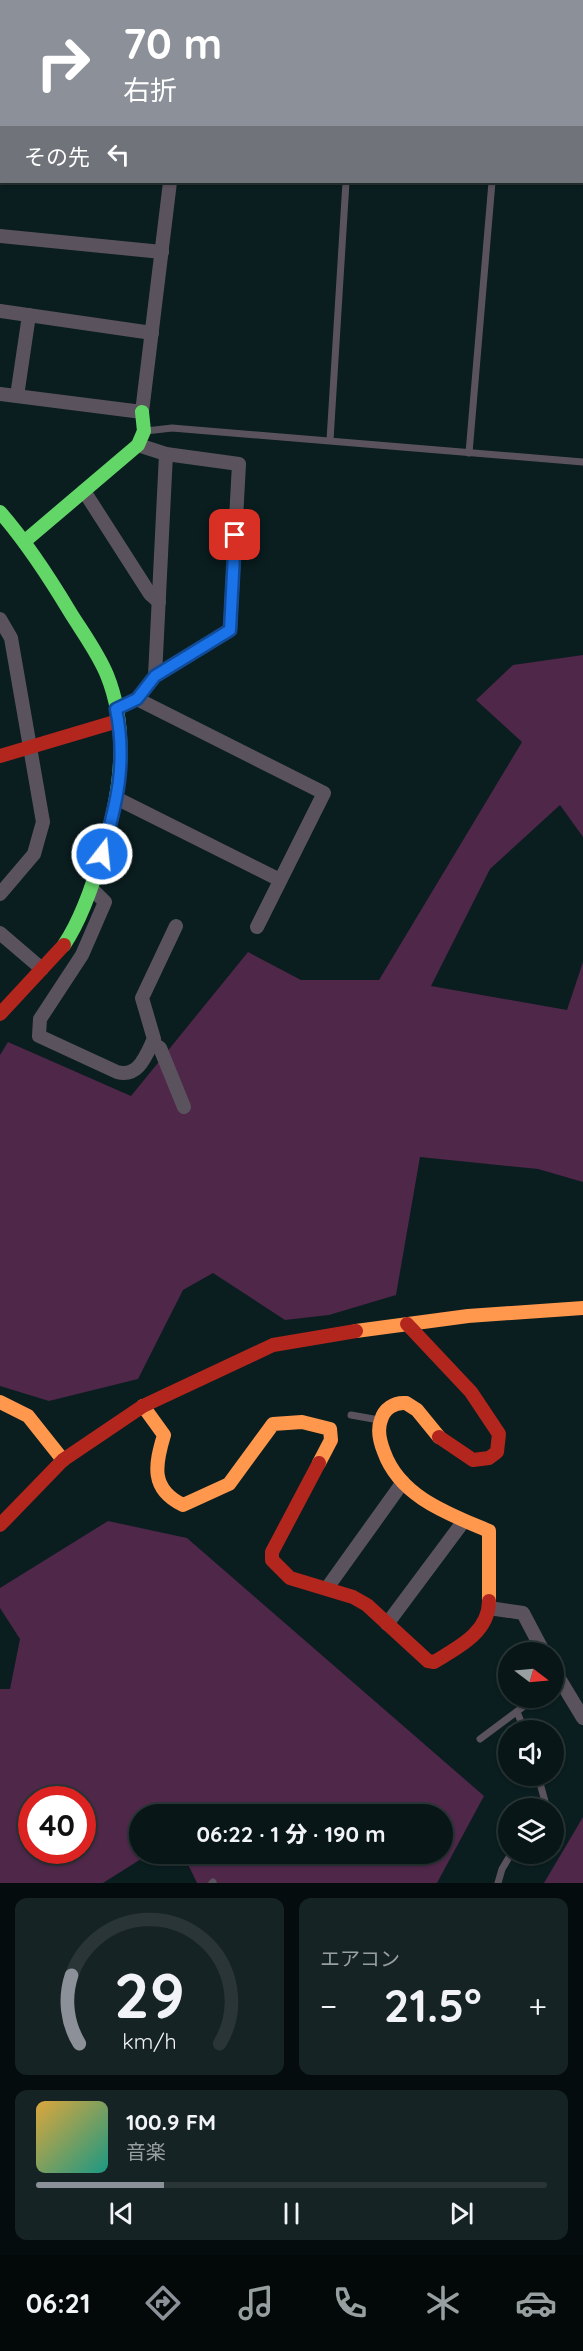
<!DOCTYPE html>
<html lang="ja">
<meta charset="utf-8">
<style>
:root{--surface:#081617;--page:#162324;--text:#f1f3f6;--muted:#989fa1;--line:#293536;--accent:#8c9099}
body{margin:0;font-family:Quicksand,"Noto Sans JP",sans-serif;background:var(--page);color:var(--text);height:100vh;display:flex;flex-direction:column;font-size:22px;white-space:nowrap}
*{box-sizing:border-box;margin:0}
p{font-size:20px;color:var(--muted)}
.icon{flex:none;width:33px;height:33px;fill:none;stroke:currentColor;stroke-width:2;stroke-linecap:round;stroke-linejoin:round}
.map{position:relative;height:1883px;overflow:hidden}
.panel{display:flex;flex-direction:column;gap:15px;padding:15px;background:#040c0d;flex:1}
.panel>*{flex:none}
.guide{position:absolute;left:0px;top:0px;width:584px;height:183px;box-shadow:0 2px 4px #0004,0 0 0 2px var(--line);background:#8c9099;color:#fff;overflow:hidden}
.needle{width:39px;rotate:106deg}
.fabs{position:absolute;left:498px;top:1642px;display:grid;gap:12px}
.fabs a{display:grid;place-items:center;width:66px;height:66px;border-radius:50%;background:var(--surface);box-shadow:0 2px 4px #0004,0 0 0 2px var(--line);font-size:30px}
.speed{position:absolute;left:18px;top:1786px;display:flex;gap:12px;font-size:30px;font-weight:700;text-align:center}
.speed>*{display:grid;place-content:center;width:78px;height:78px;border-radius:50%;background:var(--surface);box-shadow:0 2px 4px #0004,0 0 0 2px var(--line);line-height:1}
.speed .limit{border:9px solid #d22;background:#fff;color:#111}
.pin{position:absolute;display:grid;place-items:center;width:51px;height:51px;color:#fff;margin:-26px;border-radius:12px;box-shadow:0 3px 9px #0006}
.me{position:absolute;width:66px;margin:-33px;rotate:16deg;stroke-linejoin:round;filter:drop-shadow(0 0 4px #0008)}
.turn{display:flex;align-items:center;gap:21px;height:126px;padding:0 24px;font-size:27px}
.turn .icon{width:78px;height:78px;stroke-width:2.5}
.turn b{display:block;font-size:42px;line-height:51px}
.then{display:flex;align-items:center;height:57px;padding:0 24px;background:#0003;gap:12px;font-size:22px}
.big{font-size:45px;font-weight:800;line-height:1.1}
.panel .card{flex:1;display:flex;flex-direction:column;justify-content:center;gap:9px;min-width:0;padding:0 21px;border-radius:12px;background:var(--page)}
.panel .dial{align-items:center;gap:0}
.dial svg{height:156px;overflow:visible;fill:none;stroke:var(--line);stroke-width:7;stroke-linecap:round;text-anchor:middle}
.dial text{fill:var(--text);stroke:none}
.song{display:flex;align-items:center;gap:18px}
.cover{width:72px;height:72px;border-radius:9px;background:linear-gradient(135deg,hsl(40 70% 55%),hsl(170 70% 35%))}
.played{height:6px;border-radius:3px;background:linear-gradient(90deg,var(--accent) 25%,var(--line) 25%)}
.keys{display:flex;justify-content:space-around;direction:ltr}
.heat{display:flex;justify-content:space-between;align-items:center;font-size:33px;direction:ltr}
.panel .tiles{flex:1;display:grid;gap:15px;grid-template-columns:1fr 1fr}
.card:last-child{grid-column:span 2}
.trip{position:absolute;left:129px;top:1804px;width:324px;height:60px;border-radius:30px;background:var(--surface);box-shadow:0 2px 4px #0004,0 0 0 2px var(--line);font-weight:800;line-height:60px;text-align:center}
.menu{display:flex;height:96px;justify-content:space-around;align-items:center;background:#030909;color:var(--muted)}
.menu .icon{width:42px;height:42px}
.menu .active{color:var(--accent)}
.menu b{font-size:27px;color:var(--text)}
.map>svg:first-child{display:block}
.green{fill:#4e2749;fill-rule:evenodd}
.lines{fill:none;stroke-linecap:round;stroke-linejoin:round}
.lane{stroke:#5a535d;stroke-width:7}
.street{stroke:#5a535d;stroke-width:14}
.fast{stroke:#63d668;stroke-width:14}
.slow{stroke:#ff974d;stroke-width:14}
.jam{stroke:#b3261e;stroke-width:14}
.route-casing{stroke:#114b97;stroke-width:15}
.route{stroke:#1a73e8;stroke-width:10}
</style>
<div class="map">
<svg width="583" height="1883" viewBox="0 0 583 1883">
<rect width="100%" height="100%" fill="#0a1d1f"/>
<g class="green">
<path d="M583,655V837L560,805L490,869L431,986L567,1010L583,962V1182L538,1169L420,1157L396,1295L329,1315L285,1320L213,1273L183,1290L138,1379L49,1401L0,1386V1055L8,1042L131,1096L248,952L301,980H379L522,742L476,700L513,665Z"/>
<path d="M108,1521L187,1538L484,1796L437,1883H197L183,1854H442V1815H140V1854H149L103,1883H0V1689H10L20,1639L0,1608V1588ZM32,1800H82V1851H32Z"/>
<path d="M583,1817V1883H544Z"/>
</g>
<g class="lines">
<g class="lane">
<path d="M146,431L172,428L583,462"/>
<path d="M330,440L346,182"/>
<path d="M469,453L492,182"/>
<path d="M351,1415L379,1420"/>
<path d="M517,1712L525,1731"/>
<path d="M480,1739L535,1698"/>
<path d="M538,1776L546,1805L544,1809"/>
<path d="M212,1883L213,1882"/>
<path d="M498,1883L502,1869L511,1854"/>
</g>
<g class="street">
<path d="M193,0L194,2"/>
<path d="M353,2L357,0"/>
<path d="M429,2V0"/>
<path d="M582,140H583"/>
<path d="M0,159H2"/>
<path d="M0,236L162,252"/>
<path d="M0,311L152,333"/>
<path d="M0,394L142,412L170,182"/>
<path d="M17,396L29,315"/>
<path d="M84,491L150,594L159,602"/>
<path d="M0,619L11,638L43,822L34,854L0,894"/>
<path d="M155,676L166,454"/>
<path d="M137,699L324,793L257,927"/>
<path d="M116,709L137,699L155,676L230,630L239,464L166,454L138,445"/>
<path d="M118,799L280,880"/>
<path d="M91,888L105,902L82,955L40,1019L39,1036L117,1072C139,1078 146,1055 154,1039L142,998L176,926"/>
<path d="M0,933L42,969"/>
<path d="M152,1043L160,1048L184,1107"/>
<path d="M327,1588L403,1482"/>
<path d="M489,1608L523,1613L544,1653"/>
<path d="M387,1624L463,1522"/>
<path d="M554,1670L583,1718"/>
</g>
<g class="fast">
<path d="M0,512C27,543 49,577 70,612C83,633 98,653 107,675C130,732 120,797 102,853C93,885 82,918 64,945"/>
<path d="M25,541L138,445L144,431L142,412"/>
</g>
<g class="slow">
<path d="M356,1331L468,1316L583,1308"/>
<path d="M0,1402L28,1416L63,1460"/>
<path d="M143,1406L164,1435C155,1465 150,1489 183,1505L229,1484L273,1424L302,1422L330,1429L331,1440L319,1463"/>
<path d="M439,1437L417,1410L406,1403C394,1402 384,1409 381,1420C377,1430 380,1442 384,1452C400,1497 449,1514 489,1531V1601"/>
</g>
<g class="jam">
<path d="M0,756L118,721"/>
<path d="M0,1014L64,945"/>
<path d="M407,1324L471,1392L499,1434L497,1452L489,1458L473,1460L439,1437"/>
<path d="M319,1463L272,1552V1560L290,1578L353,1597L367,1605L428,1661L434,1662C457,1648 489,1633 489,1601"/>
<path d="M0,1525L63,1460L143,1406L273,1345L356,1331"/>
</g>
</g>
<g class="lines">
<defs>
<path id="route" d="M102,854C117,803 127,762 116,709L137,699L155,676L230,630L235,535"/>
</defs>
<use href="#route" class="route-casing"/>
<use href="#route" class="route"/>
</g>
</svg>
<div class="fabs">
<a><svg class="needle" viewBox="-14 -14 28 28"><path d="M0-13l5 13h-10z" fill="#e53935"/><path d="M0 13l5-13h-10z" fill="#989fa1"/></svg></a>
<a><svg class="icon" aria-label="sound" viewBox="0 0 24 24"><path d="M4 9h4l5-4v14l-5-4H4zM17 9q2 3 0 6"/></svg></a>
<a><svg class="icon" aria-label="layers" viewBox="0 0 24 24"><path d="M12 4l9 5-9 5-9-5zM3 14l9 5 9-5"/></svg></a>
</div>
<div class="speed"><div class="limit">40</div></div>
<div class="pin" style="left:235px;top:535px;background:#d93025"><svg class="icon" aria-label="arrive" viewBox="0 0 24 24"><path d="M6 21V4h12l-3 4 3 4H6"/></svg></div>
<svg class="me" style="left:102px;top:854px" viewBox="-20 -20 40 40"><circle r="17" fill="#1a73e8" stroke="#fff" stroke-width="3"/><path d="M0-11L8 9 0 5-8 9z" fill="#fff"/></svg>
<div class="trip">06:22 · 1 分 · 190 m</div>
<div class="guide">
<div class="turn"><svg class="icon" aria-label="right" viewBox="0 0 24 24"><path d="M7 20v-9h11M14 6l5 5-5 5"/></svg><div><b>70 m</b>右折</div></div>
<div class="then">その先<svg class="icon" aria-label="left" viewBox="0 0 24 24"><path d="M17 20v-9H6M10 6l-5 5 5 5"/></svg></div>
</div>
</div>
<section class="panel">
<div class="tiles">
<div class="card dial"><svg viewBox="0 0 100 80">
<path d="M14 69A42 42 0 1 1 86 69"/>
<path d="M14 69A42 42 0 0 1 10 34" stroke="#8c9099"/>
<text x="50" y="56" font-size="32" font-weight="700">29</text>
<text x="50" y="72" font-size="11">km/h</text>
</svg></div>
<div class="card"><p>エアコン</p>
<div class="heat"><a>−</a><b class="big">21.5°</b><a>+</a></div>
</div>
<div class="card">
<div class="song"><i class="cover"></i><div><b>100.9 FM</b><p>音楽</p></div></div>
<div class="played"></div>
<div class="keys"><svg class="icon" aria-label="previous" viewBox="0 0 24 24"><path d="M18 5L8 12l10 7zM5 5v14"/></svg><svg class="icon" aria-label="pause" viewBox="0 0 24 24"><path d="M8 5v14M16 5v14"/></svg><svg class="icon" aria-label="next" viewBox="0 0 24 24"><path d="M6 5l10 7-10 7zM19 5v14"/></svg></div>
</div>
</div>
</section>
<nav class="menu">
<b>06:21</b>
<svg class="icon active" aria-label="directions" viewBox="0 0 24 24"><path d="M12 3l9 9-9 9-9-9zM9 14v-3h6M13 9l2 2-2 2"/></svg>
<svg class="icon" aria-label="music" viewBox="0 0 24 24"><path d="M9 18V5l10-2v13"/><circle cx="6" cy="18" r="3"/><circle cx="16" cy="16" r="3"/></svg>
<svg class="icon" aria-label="phone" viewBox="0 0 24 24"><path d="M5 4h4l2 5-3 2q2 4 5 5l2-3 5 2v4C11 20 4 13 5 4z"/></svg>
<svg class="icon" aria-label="climate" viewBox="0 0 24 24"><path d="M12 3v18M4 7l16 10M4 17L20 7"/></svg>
<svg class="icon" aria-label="car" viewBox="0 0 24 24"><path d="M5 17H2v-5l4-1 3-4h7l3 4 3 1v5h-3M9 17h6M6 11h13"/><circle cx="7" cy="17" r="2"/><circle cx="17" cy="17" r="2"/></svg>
</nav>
